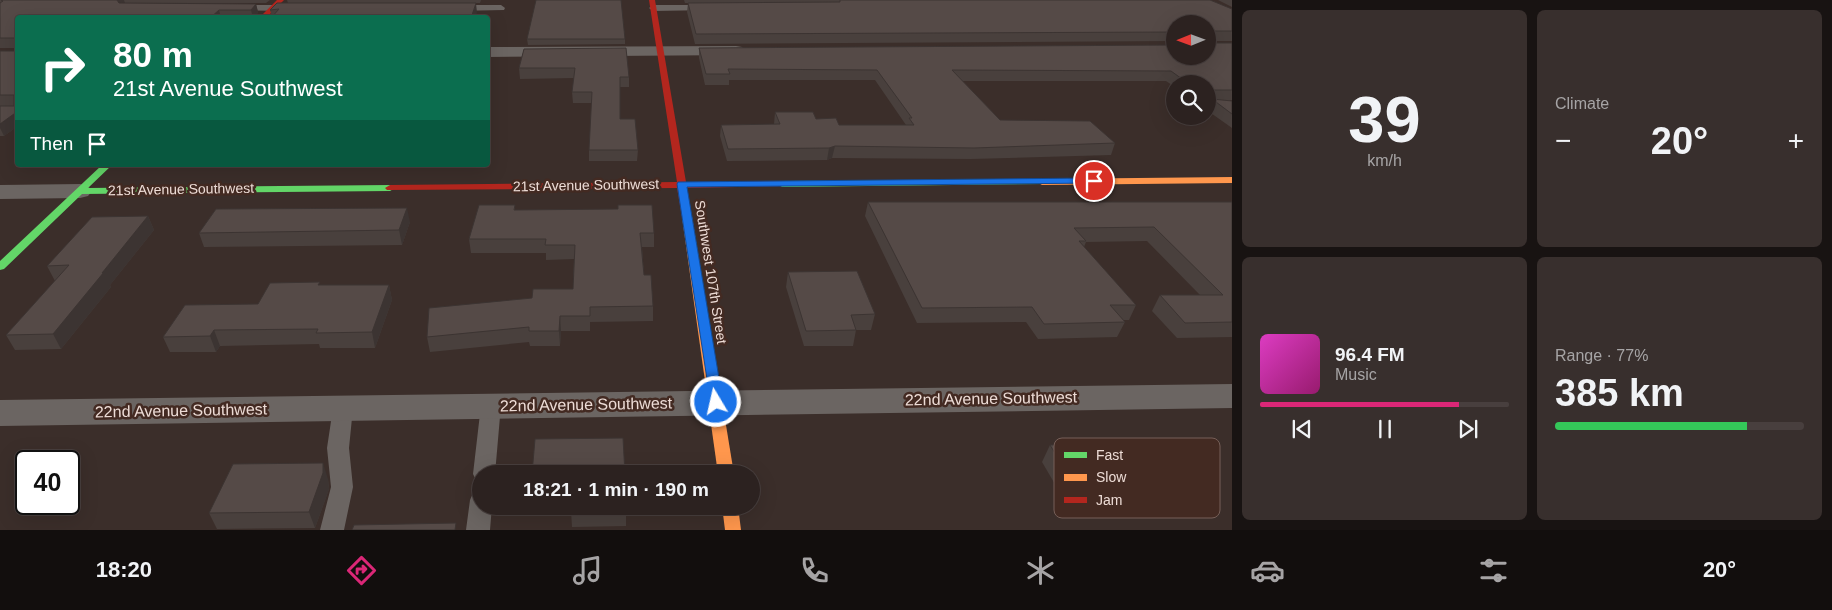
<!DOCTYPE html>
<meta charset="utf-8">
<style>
:root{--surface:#2c2220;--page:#382f2d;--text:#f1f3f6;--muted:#a6a4a5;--line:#483f3e;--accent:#db2777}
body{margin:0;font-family:Helvetica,sans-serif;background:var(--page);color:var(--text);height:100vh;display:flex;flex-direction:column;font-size:19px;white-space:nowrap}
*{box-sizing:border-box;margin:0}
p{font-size:16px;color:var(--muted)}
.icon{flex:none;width:28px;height:28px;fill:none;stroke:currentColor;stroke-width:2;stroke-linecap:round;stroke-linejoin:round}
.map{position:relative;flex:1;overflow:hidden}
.side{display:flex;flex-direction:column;gap:10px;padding:10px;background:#181312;width:600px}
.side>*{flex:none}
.guide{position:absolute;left:15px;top:15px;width:475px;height:152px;border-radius:5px;box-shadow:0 5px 20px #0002,0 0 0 1px var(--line);background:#0b6e4f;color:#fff;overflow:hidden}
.needle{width:32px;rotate:269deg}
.buttons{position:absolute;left:1166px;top:15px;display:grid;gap:10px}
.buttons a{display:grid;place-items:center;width:50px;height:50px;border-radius:50%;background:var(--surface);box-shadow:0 5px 20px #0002,0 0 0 1px var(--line);font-size:25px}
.speed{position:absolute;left:15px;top:450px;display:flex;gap:10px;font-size:25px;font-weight:700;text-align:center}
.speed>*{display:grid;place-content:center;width:65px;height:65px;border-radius:50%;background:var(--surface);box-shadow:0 5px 20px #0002,0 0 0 1px var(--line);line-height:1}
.speed .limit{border:2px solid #111;border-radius:8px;background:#fff;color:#111}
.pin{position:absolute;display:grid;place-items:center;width:42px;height:42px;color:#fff;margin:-21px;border:2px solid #fff;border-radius:50%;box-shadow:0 1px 5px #0007}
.me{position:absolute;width:55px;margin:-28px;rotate:351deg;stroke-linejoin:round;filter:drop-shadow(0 0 4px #0008)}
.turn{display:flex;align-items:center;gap:18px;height:105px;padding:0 15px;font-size:22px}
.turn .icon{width:65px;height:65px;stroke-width:2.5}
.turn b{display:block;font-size:35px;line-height:42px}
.then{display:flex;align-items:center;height:48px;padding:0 15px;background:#0003;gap:10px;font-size:19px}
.big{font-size:38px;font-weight:600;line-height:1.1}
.side .tile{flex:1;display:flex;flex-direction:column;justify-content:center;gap:8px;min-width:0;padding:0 18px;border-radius:8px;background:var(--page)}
.side .dial{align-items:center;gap:0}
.dial b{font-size:65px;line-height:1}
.song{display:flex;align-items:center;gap:15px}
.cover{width:60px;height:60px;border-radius:8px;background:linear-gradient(135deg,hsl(310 70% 55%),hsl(320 70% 35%))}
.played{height:5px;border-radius:2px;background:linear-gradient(90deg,var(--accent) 80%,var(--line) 80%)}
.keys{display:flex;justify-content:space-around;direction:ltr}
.heat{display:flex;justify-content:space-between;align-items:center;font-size:28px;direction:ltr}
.charge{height:8px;border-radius:4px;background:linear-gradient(90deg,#34c759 77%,var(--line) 0)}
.side .tiles{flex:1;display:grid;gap:10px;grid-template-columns:repeat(2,1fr)}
.trip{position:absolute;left:472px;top:465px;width:288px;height:50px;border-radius:25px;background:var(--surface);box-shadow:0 5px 20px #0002,0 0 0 1px var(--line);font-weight:600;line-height:50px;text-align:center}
.tab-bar{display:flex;height:80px;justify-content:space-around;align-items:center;background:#120e0d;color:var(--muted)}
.tab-bar .icon{width:35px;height:35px}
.tab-bar .on{color:var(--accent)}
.tab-bar b{font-size:22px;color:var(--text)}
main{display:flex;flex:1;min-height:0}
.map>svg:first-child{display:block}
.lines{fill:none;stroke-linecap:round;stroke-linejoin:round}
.lane{fill:#6b6562;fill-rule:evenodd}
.street{fill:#6b6562;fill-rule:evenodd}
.fast{fill:#63d668;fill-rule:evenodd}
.slow{fill:#ff974d;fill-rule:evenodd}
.jam{fill:#b3261e;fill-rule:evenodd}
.wall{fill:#49403d}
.shaded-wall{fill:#3c3432}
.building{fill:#554a47;stroke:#3c3432}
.route{fill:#1a73e8;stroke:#114b97}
.labels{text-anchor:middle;stroke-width:5;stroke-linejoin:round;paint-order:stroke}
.street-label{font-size:14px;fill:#eddcd6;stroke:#432a22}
.near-street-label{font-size:16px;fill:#eddcd6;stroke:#432a22}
.key{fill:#432a22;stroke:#765f58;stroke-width:1}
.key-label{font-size:14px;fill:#eddcd6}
</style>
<main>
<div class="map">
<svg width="1232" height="530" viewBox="0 0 1232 530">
<rect width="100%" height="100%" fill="#3b2e2a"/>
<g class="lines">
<g class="lane">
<path d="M235,5H285L289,8L285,11L232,10V6Z"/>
<path d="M501,5L505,8L504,10L455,11L451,8L455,5Z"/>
<path d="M709,5L713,8L712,10L653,11L649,8L653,5Z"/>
<path d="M491,398L498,400L501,405L495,474H481V482L476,480L473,474L481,405L484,400Z"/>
<path d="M343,401L350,403L353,408L349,448L353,487L344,530H320L331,487L327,448L333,408L336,403Z"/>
<path d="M481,491V506H492L490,530H466L470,500L473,493Z"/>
</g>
<g class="street">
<path d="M736,46L742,47L745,51L742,55L488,57V47Z"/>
<path d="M80,184L88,186L92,191L88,196L80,198L0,199V185Z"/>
<path d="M1232,384V408L0,426V400Z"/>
</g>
<g class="fast">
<path d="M102,165H112L88,188L390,185L395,188L390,191L82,194L4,269L0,270V261Z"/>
<path d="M1042,179L1047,182L1045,184L782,187L777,184L782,181Z"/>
</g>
<g class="slow">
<path d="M1232,177V183L1042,185L1037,182L1042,179Z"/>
<path d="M687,214L692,217L734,474H718L682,217Z"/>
<path d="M722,506H738L741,530H725Z"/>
</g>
<g class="jam">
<path d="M277,0H284L266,18H259Z"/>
<path d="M649,0H655L686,182L782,181L785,182L787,184L785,186L687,188L692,217L687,220L682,217L677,188L387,190L385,188L390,185L677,182Z"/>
</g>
</g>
<g class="wall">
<path d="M0,0H270L266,3H125L256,4L258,12L255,18H18V126L4,136H0V51H15V48H0Z"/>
<path d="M287,0H481L480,3H354L477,13L272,17L270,10L288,3Z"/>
<path d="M684,0H1210L1232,9V41H1211V43H1232V100H1227L1232,101V128L1208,111V84H1175V87L1166,81H962L1000,120L1115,143L1111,155L971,159L832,158L827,160L727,161L720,136L721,125L774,124L775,112L816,119L839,125H906L875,80H729V85H705L699,58V48L1208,56L1175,24V41L695,44L687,12L688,3L799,2L685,3Z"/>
<path d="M1218,0H1232V7Z"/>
<path d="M527,39H625V44L528,45Z"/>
<path d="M524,49L629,77V87H620V119L638,150L637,161H589V150L592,103H573L572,92L574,78L520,79L519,68Z"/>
<path d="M868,202H1232V337L1177,338L1152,311L1160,295H1200L1147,241L1086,242L1084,247L1136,305L1129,320H1123L1125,322L1117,337L1038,339L1026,322L917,323L865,216Z"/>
<path d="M515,205V210L654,233V247H642L644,275L653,306V321L590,322V331H561L560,346H530L529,342L430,352L427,337L532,298L573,289L574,259L546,260V253H471L469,239Z"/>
<path d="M148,216L154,230L110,285L111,287L61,349L15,350L6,335L55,281L47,266Z"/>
<path d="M410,222L402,245L204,247L199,233Z"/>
<path d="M788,272L875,314L871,330H856L853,346H804L786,287Z"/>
<path d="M321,285H389L392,300L375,348H320L319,344L220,346L216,352H170L163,337L258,304Z"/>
<path d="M1050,445L1179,489L1168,505L1069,508L1042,462Z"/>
<path d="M328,479L329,489L315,528L217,529L209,513Z"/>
<path d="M626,506V526L572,527L571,511Z"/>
</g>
<g class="shaded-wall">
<path d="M116,0H124L125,3L119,8Z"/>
<path d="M476,3L477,13L475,18H471Z"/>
<path d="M256,4L258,12L255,18H253L251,10Z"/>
<path d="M219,10L221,18H210Z"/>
<path d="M18,111V126L4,136L0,128V124Z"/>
<path d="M835,146L832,158L827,160L829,148Z"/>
<path d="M407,208L410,222L402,245L399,230Z"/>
<path d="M148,216L154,230L110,285L111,287L61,349L53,334Z"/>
<path d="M389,285L392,300L375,348L372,332Z"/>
<path d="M560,316L561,331L560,346L559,331Z"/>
<path d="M214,330L220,346L216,352L210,336Z"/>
<path d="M323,463L328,479L329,489L315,528L309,512Z"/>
</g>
<g class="building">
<path d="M1,0H117L119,3L256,4L251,10H219L210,18H172L175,15H104L101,18H18V111L0,124V106H14V95H0V51H15V38H0V3L3,1Z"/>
<path d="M536,0H621L625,39H527Z"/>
<path d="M840,0H1210L1232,9V31H1211V43H1232V90H1213L1211,92L1212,99L1232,101V114L1208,96V84H1189L1171,71L952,70L1000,120L1090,121L1115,143L974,148L835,146L829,148L728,149L721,125L780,124L775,112H813L816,119L836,118L839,125H914L909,118H912L877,70L728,69L730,74H706L699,48L1175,45V56H1208V24H1175V32L696,34L688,3L840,2Z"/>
<path d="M277,3H476L471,18H271L279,9L270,10Z"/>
<path d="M626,48L629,77H620V119H635L638,150H589L592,92H572L575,68H519L524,49Z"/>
<path d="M868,202H1232V322L1185,323L1160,295H1223L1154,227L1074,228L1086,241H1079L1136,305H1110L1125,322L1044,324L1032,307L922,308Z"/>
<path d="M479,205H515L514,210L618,209V205H652L654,233H640L644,275H651L653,306L590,307V316H560L559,331H529V327L427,337L429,308L532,298L533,289H573L575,245H545L546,239H469Z"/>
<path d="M407,208L399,230L199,233L216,209Z"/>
<path d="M148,216L102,273L104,272L53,334L6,335L69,265L47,266L92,217Z"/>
<path d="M857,271L875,314L851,315L856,330L806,331L788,272Z"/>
<path d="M320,282L318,285H389L372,332L316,333L318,329L214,330L210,336L163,337L185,305L258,304L270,283Z"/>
<path d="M623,438L625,474H532L535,439Z"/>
<path d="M1145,443L1179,489L1078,491L1050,445Z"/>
<path d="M323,463V473L309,512L209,513L233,464Z"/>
<path d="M571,506H626V510L571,511Z"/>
<path d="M456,523L455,530H352L354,525Z"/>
</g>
<path class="route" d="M1094,178L1098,179V183L687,187L723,402L721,405L716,407L711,405L677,184L678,182Z"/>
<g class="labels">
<g class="street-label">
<text transform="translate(586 185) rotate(-1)" y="5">21st Avenue Southwest</text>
<text transform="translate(181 189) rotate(-1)" y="5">21st Avenue Southwest</text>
<text transform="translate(711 272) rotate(81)" y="5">Southwest 107th Street</text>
</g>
<g class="near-street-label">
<text transform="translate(991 398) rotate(-1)" y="6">22nd Avenue Southwest</text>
<text transform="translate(586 404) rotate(-1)" y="6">22nd Avenue Southwest</text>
<text transform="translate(181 410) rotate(-1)" y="6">22nd Avenue Southwest</text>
</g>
</g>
<rect x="1054" y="438" width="166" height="80" rx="8" class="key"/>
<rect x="1064" y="452" width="23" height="6" fill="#63d668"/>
<rect x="1064" y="474" width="23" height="7" fill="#ff974d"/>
<rect x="1064" y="497" width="23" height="6" fill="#b3261e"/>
<g class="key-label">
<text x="1096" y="460">Fast</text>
<text x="1096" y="482">Slow</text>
<text x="1096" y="505">Jam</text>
</g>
</svg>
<div class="buttons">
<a><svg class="needle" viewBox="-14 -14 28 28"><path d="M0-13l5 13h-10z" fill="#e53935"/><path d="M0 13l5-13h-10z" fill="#a6a4a5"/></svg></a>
<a><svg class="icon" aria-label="search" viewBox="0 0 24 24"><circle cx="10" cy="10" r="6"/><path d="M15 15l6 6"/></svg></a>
</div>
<div class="speed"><div class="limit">40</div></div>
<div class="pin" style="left:1094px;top:181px;background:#d93025"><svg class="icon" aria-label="arrive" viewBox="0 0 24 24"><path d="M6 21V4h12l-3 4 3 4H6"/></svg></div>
<svg class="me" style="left:716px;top:402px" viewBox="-20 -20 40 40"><circle r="17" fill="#1a73e8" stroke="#fff" stroke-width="3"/><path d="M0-11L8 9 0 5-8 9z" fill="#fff"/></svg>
<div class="trip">18:21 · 1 min · 190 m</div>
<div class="guide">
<div class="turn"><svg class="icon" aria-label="right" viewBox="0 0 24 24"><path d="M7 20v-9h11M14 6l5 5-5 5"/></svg><div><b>80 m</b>21st Avenue Southwest</div></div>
<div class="then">Then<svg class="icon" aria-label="arrive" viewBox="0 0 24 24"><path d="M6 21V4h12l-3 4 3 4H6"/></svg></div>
</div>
</div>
<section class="side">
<div class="tiles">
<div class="tile dial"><b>39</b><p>km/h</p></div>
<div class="tile"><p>Climate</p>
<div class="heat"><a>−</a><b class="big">20°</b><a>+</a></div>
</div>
<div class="tile">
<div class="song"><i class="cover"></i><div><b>96.4 FM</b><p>Music</p></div></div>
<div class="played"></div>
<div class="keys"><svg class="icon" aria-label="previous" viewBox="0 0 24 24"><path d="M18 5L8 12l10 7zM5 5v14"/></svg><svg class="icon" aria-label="pause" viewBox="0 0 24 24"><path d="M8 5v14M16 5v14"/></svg><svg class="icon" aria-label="next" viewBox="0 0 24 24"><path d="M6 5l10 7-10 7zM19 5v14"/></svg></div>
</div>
<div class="tile"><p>Range · 77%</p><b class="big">385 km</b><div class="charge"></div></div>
</div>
</section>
</main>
<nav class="tab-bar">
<b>18:20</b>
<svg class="icon on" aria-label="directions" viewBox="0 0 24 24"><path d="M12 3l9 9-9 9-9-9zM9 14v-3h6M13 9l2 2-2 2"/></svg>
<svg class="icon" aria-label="music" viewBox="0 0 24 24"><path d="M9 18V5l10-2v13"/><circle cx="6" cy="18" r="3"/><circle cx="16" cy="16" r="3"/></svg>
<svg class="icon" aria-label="phone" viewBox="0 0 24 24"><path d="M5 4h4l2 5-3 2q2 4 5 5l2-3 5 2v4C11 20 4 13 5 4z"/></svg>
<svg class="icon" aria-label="climate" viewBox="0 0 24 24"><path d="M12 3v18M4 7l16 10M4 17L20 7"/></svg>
<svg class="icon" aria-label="car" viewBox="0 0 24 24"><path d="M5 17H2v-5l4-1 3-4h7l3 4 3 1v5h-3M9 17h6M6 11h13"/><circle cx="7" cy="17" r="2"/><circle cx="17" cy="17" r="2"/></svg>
<svg class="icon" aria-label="filters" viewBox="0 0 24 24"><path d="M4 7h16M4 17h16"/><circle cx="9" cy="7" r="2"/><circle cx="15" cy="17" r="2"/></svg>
<b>20°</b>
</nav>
